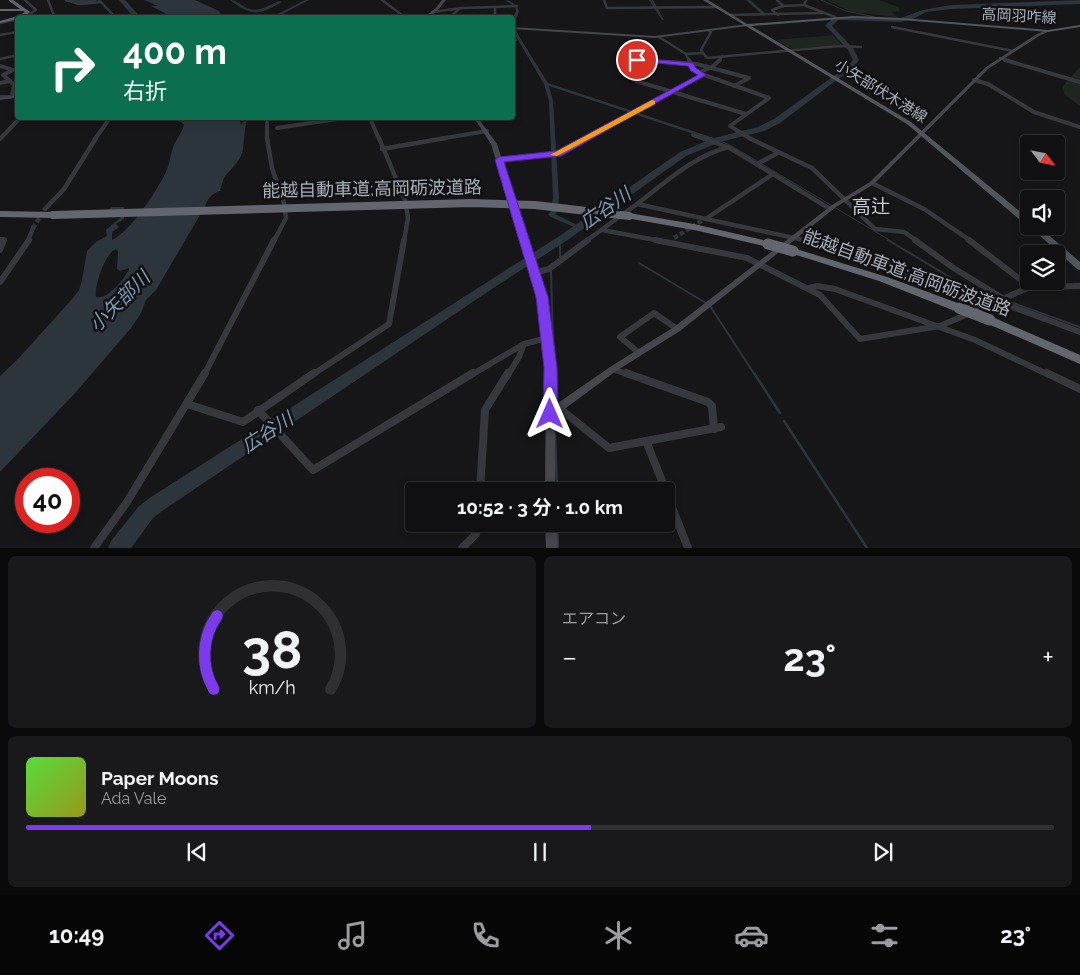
<!DOCTYPE html>
<html lang="ja">
<meta charset="utf-8">
<style>
:root{--surface:#101012;--page:#19191b;--text:#f1f3f6;--muted:#9c9d9f;--line:#303032;--accent:#7c3aed}
body{margin:0;font-family:Raleway,"Noto Sans JP",sans-serif;background:var(--page);color:var(--text);height:100vh;display:flex;flex-direction:column;font-size:19px;white-space:nowrap}
*{box-sizing:border-box;margin:0}
p{font-size:16px;color:var(--muted)}
.icon{flex:none;width:28px;height:28px;fill:none;stroke:currentColor;stroke-width:2;stroke-linecap:round;stroke-linejoin:round}
.map{position:relative;height:548px;overflow:hidden}
.side{display:flex;flex-direction:column;gap:8px;padding:8px;background:#09090a;flex:1}
.side>*{flex:none}
.hud{position:absolute;left:15px;top:15px;width:500px;height:105px;border-radius:5px;box-shadow:0 2px 8px #0003,0 0 0 1px var(--line);background:#0b6e4f;color:#fff;overflow:hidden}
.needle{width:32px;rotate:122deg}
.buttons{position:absolute;left:1020px;top:135px;display:grid;gap:10px}
.buttons a{display:grid;place-items:center;width:45px;height:45px;border-radius:5px;background:var(--surface);box-shadow:0 2px 8px #0003,0 0 0 1px var(--line);font-size:25px}
.speed{position:absolute;left:15px;top:468px;display:flex;gap:10px;font-size:25px;font-weight:700;text-align:center}
.speed>*{display:grid;place-content:center;width:65px;height:65px;border-radius:50%;background:var(--surface);box-shadow:0 2px 8px #0003,0 0 0 1px var(--line);line-height:1}
.speed .limit{border:8px solid #d22;background:#fff;color:#111}
.pin{position:absolute;display:grid;place-items:center;width:42px;height:42px;color:#fff;margin:-21px;border:2px solid #fff;border-radius:50%;box-shadow:0 1px 5px #0007}
.me{position:absolute;width:55px;margin:-28px;rotate:0deg;stroke-linejoin:round;filter:drop-shadow(0 0 4px #0008)}
.turn{display:flex;align-items:center;gap:18px;height:105px;padding:0 25px;font-size:22px}
.turn .icon{width:65px;height:65px;stroke-width:2.5}
.turn b{display:block;font-size:35px;line-height:42px}
.big{font-size:38px;font-weight:700;line-height:1.1}
.side .tile{flex:1;display:flex;flex-direction:column;justify-content:center;gap:8px;min-width:0;padding:0 18px;border-radius:8px;background:var(--page)}
.side .dial{align-items:center;gap:0}
.dial svg{height:130px;overflow:visible;fill:none;stroke:var(--line);stroke-width:7;stroke-linecap:round;text-anchor:middle}
.dial text{fill:var(--text);stroke:none}
.song{display:flex;align-items:center;gap:15px}
.cover{width:60px;height:60px;border-radius:8px;background:linear-gradient(135deg,hsl(110 70% 55%),hsl(60 70% 35%))}
.played{height:5px;border-radius:2px;background:linear-gradient(90deg,var(--accent) 55%,var(--line) 55%)}
.keys{display:flex;justify-content:space-around;direction:ltr}
.heat{display:flex;justify-content:space-between;align-items:center;font-size:28px;direction:ltr}
.side .tiles{flex:1;display:grid;gap:8px;grid-template-columns:1fr 1fr}
.tile:last-child{grid-column:span 2}
.trip{position:absolute;left:405px;top:482px;width:270px;height:50px;border-radius:5px;background:var(--surface);box-shadow:0 2px 8px #0003,0 0 0 1px var(--line);font-weight:700;line-height:50px;text-align:center}
.menu{display:flex;height:80px;justify-content:space-around;align-items:center;background:#060607;color:var(--muted)}
.menu .icon{width:35px;height:35px}
.menu .on{color:var(--accent)}
.menu b{font-size:22px;color:var(--text)}
.map>svg:first-child{display:block}
.green{fill:#1e261f}
.water{fill:#2c353c;fill-rule:evenodd}
.lines{fill:none;stroke-linecap:round;stroke-linejoin:round}
.stream-far2{stroke:#2c353c;stroke-width:1}
.stream-far1{stroke:#2c353c;stroke-width:2}
.stream{stroke:#2c353c;stroke-width:2.5}
.canal{fill:#2c353c;fill-rule:evenodd}
.river{fill:#2c353c;fill-rule:evenodd}
.street-tunnel{stroke:#333438;stroke-width:4.5;stroke-dasharray:4.5 2.5;stroke-linecap:butt}
.street-far4{stroke:#37383d;stroke-width:2.5}
.street-far3{stroke:#37383d;stroke-width:4}
.street-far2{stroke:#37383d;stroke-width:4.5}
.street-far1{stroke:#37383d;stroke-width:6}
.street{stroke:#37383d;stroke-width:8}
.secondary{fill:#45474d;fill-rule:evenodd}
.primary{fill:#53555c;fill-rule:evenodd}
.highway{fill:#63666e;fill-rule:evenodd}
.highway-bridge-far1{stroke:#63666e;stroke-width:8}
.highway-bridge{stroke:#63666e;stroke-width:11}
.route{fill:#7c3aed;stroke:#51269a}
.slow{fill:#f59e0b}
.labels{text-anchor:middle;stroke-width:5;stroke-linejoin:round;paint-order:stroke}
.far-street-label{font-size:15px;fill:#a8adb8;stroke:#111113}
.street-label{font-size:18px;fill:#a8adb8;stroke:#111113}
.neighbourhood-label{font-size:19px;fill:#c9ccd4;stroke:#111113}
.water-label{font-size:19px;font-style:italic;fill:#7f9bb3;stroke:#111113}
</style>
<div class="map">
<svg width="1080" height="548" viewBox="0 0 1080 548">
<rect width="100%" height="100%" fill="#161618"/>
<g class="green">
<path d="M827,0H879L899,7V11L892,12L897,17L851,12Z"/>
<path d="M833,35L842,45L791,49L776,40Z"/>
<path d="M1080,67V106L1065,95L1062,87Z"/>
</g>
<g class="water">
<path d="M144,0H195L219,11L222,17H170L163,12L151,6H158Z"/>
<path d="M180,118H241L239,119L241,124L246,120L245,118H247C245,128 244,139 243,149C242,159 232,168 226,175C223,178 222,185 220,190H222C209,195 207,199 203,213L200,215L156,290L146,300L141,313L131,328L76,392L0,472V376L19,358L73,298L79,290L82,280L87,251L96,242L107,236L106,230L121,217L103,214L112,207H124V219L116,224L119,227L112,232V240C130,232 156,192 165,174C170,165 170,154 174,145C177,138 183,131 184,124L179,121ZM116,249L118,252L117,269L120,271L129,268V270C123,280 108,300 96,297C94,286 105,253 116,249Z"/>
</g>
<g class="lines">
<g class="stream-far2">
<path d="M821,0L846,11L875,17"/>
<path d="M717,140L730,145L891,241"/>
</g>
<g class="stream-far1">
<path d="M560,240V259"/>
<path d="M888,240L958,282L995,297"/>
<path d="M639,263L706,303"/>
<path d="M551,272L554,375"/>
<path d="M1005,300L1080,327"/>
<path d="M710,306L755,375"/>
</g>
<g class="stream">
<path d="M554,373L555,406"/>
<path d="M754,373L780,413"/>
<path d="M784,421L867,548"/>
<path d="M555,434L557,491"/>
<path d="M557,524L558,548"/>
</g>
<g class="canal">
<path d="M230,0C236,0 240,4 245,7C257,14 267,6 279,1L282,2C260,15 251,17 230,0Z"/>
<path d="M305,0H309L275,18H270Z"/>
<path d="M505,0C511,1 508,0 513,3C523,10 518,15 513,24L520,38L548,83L720,140L715,141L549,86L553,101L559,198L557,212L555,214L581,227L580,228H576L549,216L548,215L551,211L553,198L549,101L544,84L512,30V19L516,11L515,7Z"/>
<path d="M649,0H653L664,20H662Z"/>
<path d="M746,0H750L765,13V15H763Z"/>
</g>
<g class="river">
<path d="M69,0H96L97,1L82,4Z"/>
<path d="M119,0H125L141,18H134Z"/>
<path d="M1080,0V4L951,9L926,12L913,19L901,22L838,20L832,26L853,48L859,60L854,67L780,123L764,131L720,142L686,156L569,239L492,289L165,509L153,518L131,548H108L111,541L139,506L151,497L561,235L680,152L714,138L758,127L774,119L849,65L853,60L848,50L825,25L835,17L901,18L923,10L951,5Z"/>
</g>
<g class="street-tunnel">
<path d="M33,228L45,209"/>
<path d="M674,238L703,220"/>
</g>
<g class="street-far4">
<path d="M48,0L55,18"/>
<path d="M66,0L79,4L101,2"/>
<path d="M99,0L116,18"/>
<path d="M382,0L406,18"/>
<path d="M604,0L607,8L717,7"/>
<path d="M777,0L783,6L772,10L778,15"/>
<path d="M806,0L804,5L835,17"/>
<path d="M783,6L804,5"/>
<path d="M432,12L462,8L495,7"/>
<path d="M730,15L822,13"/>
<path d="M495,16V7L517,6"/>
<path d="M23,18L36,10L25,0"/>
<path d="M43,18L54,16"/>
<path d="M449,18L459,9"/>
<path d="M488,18L495,16L512,18"/>
<path d="M0,23L18,19"/>
<path d="M892,27L1013,51"/>
<path d="M512,32L516,40H512"/>
<path d="M0,35L18,32"/>
<path d="M659,37L686,54L689,61"/>
<path d="M703,53L701,50L711,32L709,31"/>
<path d="M686,54L703,53L707,58L840,46L861,47"/>
<path d="M619,58L656,61"/>
<path d="M1000,58L1009,61"/>
<path d="M0,59L18,55"/>
<path d="M719,61L722,56"/>
</g>
<g class="street-far3">
<path d="M640,60L697,64L749,78L734,86"/>
<path d="M689,60L696,72L769,98L730,126L751,139"/>
<path d="M1005,60L1080,82"/>
<path d="M0,66L13,70L3,75L10,81"/>
<path d="M698,73L712,67L720,60"/>
<path d="M974,80L988,84L1034,112L1080,127"/>
<path d="M636,81L746,114"/>
<path d="M0,83L10,81L14,85L12,96"/>
<path d="M0,97H11"/>
<path d="M267,118V139"/>
<path d="M370,118L379,139"/>
<path d="M277,128L344,118"/>
<path d="M693,135L705,139"/>
<path d="M0,139L20,118"/>
<path d="M95,139L110,118"/>
<path d="M439,139L487,131"/>
<path d="M585,139L702,75"/>
</g>
<g class="street-far2">
<path d="M267,138L272,168L284,203L286,218L274,241"/>
<path d="M379,138L405,200L408,218L404,241"/>
<path d="M702,138L727,147"/>
<path d="M749,138L812,168L875,229L904,232L917,241"/>
<path d="M382,149L446,138"/>
<path d="M499,160L558,154L587,138"/>
<path d="M757,164L778,153"/>
<path d="M872,183L924,209L971,241"/>
<path d="M637,204C666,182 692,157 728,147L773,174"/>
<path d="M45,209L64,189L96,138"/>
<path d="M707,218L773,174L830,209"/>
<path d="M602,230L661,241"/>
<path d="M0,239L4,240L3,241"/>
<path d="M28,241L33,228"/>
<path d="M586,241L637,204L808,241"/>
</g>
<g class="street-far1">
<path d="M655,240L747,258L820,295L860,339L940,326L1030,287L1080,286"/>
<path d="M804,240L924,279L991,305"/>
<path d="M915,240L952,267L1004,299"/>
<path d="M969,240L1030,287"/>
<path d="M0,250L4,240"/>
<path d="M534,273L549,269L588,240"/>
<path d="M0,282L29,240"/>
<path d="M809,288L817,286L835,289L975,340L1049,375"/>
<path d="M999,302L1080,332"/>
<path d="M638,352L620,337L654,313L677,329"/>
<path d="M613,369L629,375"/>
<path d="M204,375L274,240"/>
<path d="M312,375L389,324L404,240"/>
<path d="M471,375L524,344"/>
<path d="M508,375L519,357L524,344L547,338"/>
</g>
<g class="street">
<path d="M626,373L708,402L712,406L714,429"/>
<path d="M1047,373L1080,389"/>
<path d="M187,404L243,422L314,373"/>
<path d="M559,408L609,448L721,427"/>
<path d="M258,410L313,470L473,373"/>
<path d="M646,441L666,491"/>
<path d="M480,491L485,410L508,373"/>
<path d="M666,492L688,548"/>
<path d="M94,548L127,502L205,373"/>
<path d="M462,548L476,534L479,524"/>
</g>
<g class="secondary">
<path d="M442,0H446C440,7 433,18 423,18L436,8Z"/>
<path d="M747,24L748,26L655,38L512,29V27L655,36Z"/>
<path d="M1047,30L1050,31L1039,36L988,69L874,184L836,207L680,331L616,371L555,416V491H545L546,367L538,297L491,144L474,118H478L497,144L546,297L554,367L555,405L610,367L674,327L832,205L870,182L986,67L1037,34Z"/>
<path d="M18,95V97L0,100V98Z"/>
<path d="M545,524H557L558,548H546Z"/>
</g>
<g class="primary">
<path d="M703,0H708L747,24L854,16L902,18L1048,30L1080,25V27L1048,32L902,20L854,18L751,26L911,122L1029,219V225H1026L907,124Z"/>
<path d="M1029,226H1038L1080,262V270L1077,269Z"/>
</g>
<g class="highway">
<path d="M8,0H13L30,12L22,18L0,23V21L18,16L25,12L23,11H0V9H20Z"/>
<path d="M0,211L53,212L57,215L53,218L0,217Z"/>
<path d="M629,213L694,224L771,242L773,244L768,247L694,230L626,218L625,216L626,214Z"/>
<path d="M793,248L887,277L963,305L964,308L963,311H955L879,281L790,253L788,251L790,249Z"/>
<path d="M990,316L1080,355V364L986,323L985,320L986,317Z"/>
</g>
<path class="highway-bridge-far1" d="M53,215L471,203L535,205L629,216"/>
<g class="highway-bridge">
<path d="M768,244L793,251"/>
<path d="M959,308L990,320"/>
</g>
</g>
<path class="route" d="M637,58L693,63L696,68L706,75L561,156L504,162L548,297L557,368L558,414L555,418L550,420L545,418L543,414L544,368L536,297L495,160L499,157L556,151L698,75L691,71L688,66L635,61L634,60Z"/>
<path class="slow" d="M652,100L655,101V104L557,156L550,155Z"/>
<g class="labels">
<g class="far-street-label">
<text transform="translate(1019 16) rotate(3)" y="5">高岡羽咋線</text>
<text transform="translate(881 91) rotate(32)" y="5">小矢部伏木港線</text>
</g>
<g class="street-label">
<text transform="translate(372 189) rotate(-1)" y="6">能越自動車道;高岡砺波道路</text>
<text transform="translate(907 273) rotate(20)" y="6">能越自動車道;高岡砺波道路</text>
</g>
<g class="neighbourhood-label">
<text x="871" y="213">高辻</text>
</g>
<g class="water-label">
<text transform="translate(605 208) rotate(-35)" y="7">広谷川</text>
<text transform="translate(119 301) rotate(-45)" y="7">小矢部川</text>
<text transform="translate(267 432) rotate(-33)" y="7">広谷川</text>
</g>
</g>
</svg>
<div class="buttons">
<a><svg class="needle" viewBox="-14 -14 28 28"><path d="M0-13l5 13h-10z" fill="#e53935"/><path d="M0 13l5-13h-10z" fill="#9c9d9f"/></svg></a>
<a><svg class="icon" aria-label="sound" viewBox="0 0 24 24"><path d="M4 9h4l5-4v14l-5-4H4zM17 9q2 3 0 6"/></svg></a>
<a><svg class="icon" aria-label="layers" viewBox="0 0 24 24"><path d="M12 4l9 5-9 5-9-5zM3 14l9 5 9-5"/></svg></a>
</div>
<div class="speed"><div class="limit">40</div></div>
<div class="pin" style="left:637px;top:60px;background:#d93025"><svg class="icon" aria-label="arrive" viewBox="0 0 24 24"><path d="M6 21V4h12l-3 4 3 4H6"/></svg></div>
<svg class="me" style="left:550px;top:414px" viewBox="-20 -20 40 40"><path d="M0-17L14 15 0 8-14 15z" fill="#7c3aed" stroke="#fff" stroke-width="4"/></svg>
<div class="trip">10:52 · 3 分 · 1.0 km</div>
<div class="hud">
<div class="turn"><svg class="icon" aria-label="right" viewBox="0 0 24 24"><path d="M7 20v-9h11M14 6l5 5-5 5"/></svg><div><b>400 m</b>右折</div></div>
</div>
</div>
<section class="side">
<div class="tiles">
<div class="tile dial"><svg viewBox="0 0 100 80">
<path d="M14 69A42 42 0 1 1 86 69"/>
<path d="M14 69A42 42 0 0 1 16 24" stroke="#7c3aed"/>
<text x="50" y="56" font-size="32" font-weight="700">38</text>
<text x="50" y="72" font-size="11">km/h</text>
</svg></div>
<div class="tile"><p>エアコン</p>
<div class="heat"><a>−</a><b class="big">23°</b><a>+</a></div>
</div>
<div class="tile">
<div class="song"><i class="cover"></i><div><b>Paper Moons</b><p>Ada Vale</p></div></div>
<div class="played"></div>
<div class="keys"><svg class="icon" aria-label="previous" viewBox="0 0 24 24"><path d="M18 5L8 12l10 7zM5 5v14"/></svg><svg class="icon" aria-label="pause" viewBox="0 0 24 24"><path d="M8 5v14M16 5v14"/></svg><svg class="icon" aria-label="next" viewBox="0 0 24 24"><path d="M6 5l10 7-10 7zM19 5v14"/></svg></div>
</div>
</div>
</section>
<nav class="menu">
<b>10:49</b>
<svg class="icon on" aria-label="directions" viewBox="0 0 24 24"><path d="M12 3l9 9-9 9-9-9zM9 14v-3h6M13 9l2 2-2 2"/></svg>
<svg class="icon" aria-label="music" viewBox="0 0 24 24"><path d="M9 18V5l10-2v13"/><circle cx="6" cy="18" r="3"/><circle cx="16" cy="16" r="3"/></svg>
<svg class="icon" aria-label="phone" viewBox="0 0 24 24"><path d="M5 4h4l2 5-3 2q2 4 5 5l2-3 5 2v4C11 20 4 13 5 4z"/></svg>
<svg class="icon" aria-label="climate" viewBox="0 0 24 24"><path d="M12 3v18M4 7l16 10M4 17L20 7"/></svg>
<svg class="icon" aria-label="car" viewBox="0 0 24 24"><path d="M5 17H2v-5l4-1 3-4h7l3 4 3 1v5h-3M9 17h6M6 11h13"/><circle cx="7" cy="17" r="2"/><circle cx="17" cy="17" r="2"/></svg>
<svg class="icon" aria-label="filters" viewBox="0 0 24 24"><path d="M4 7h16M4 17h16"/><circle cx="9" cy="7" r="2"/><circle cx="15" cy="17" r="2"/></svg>
<b>23°</b>
</nav>
